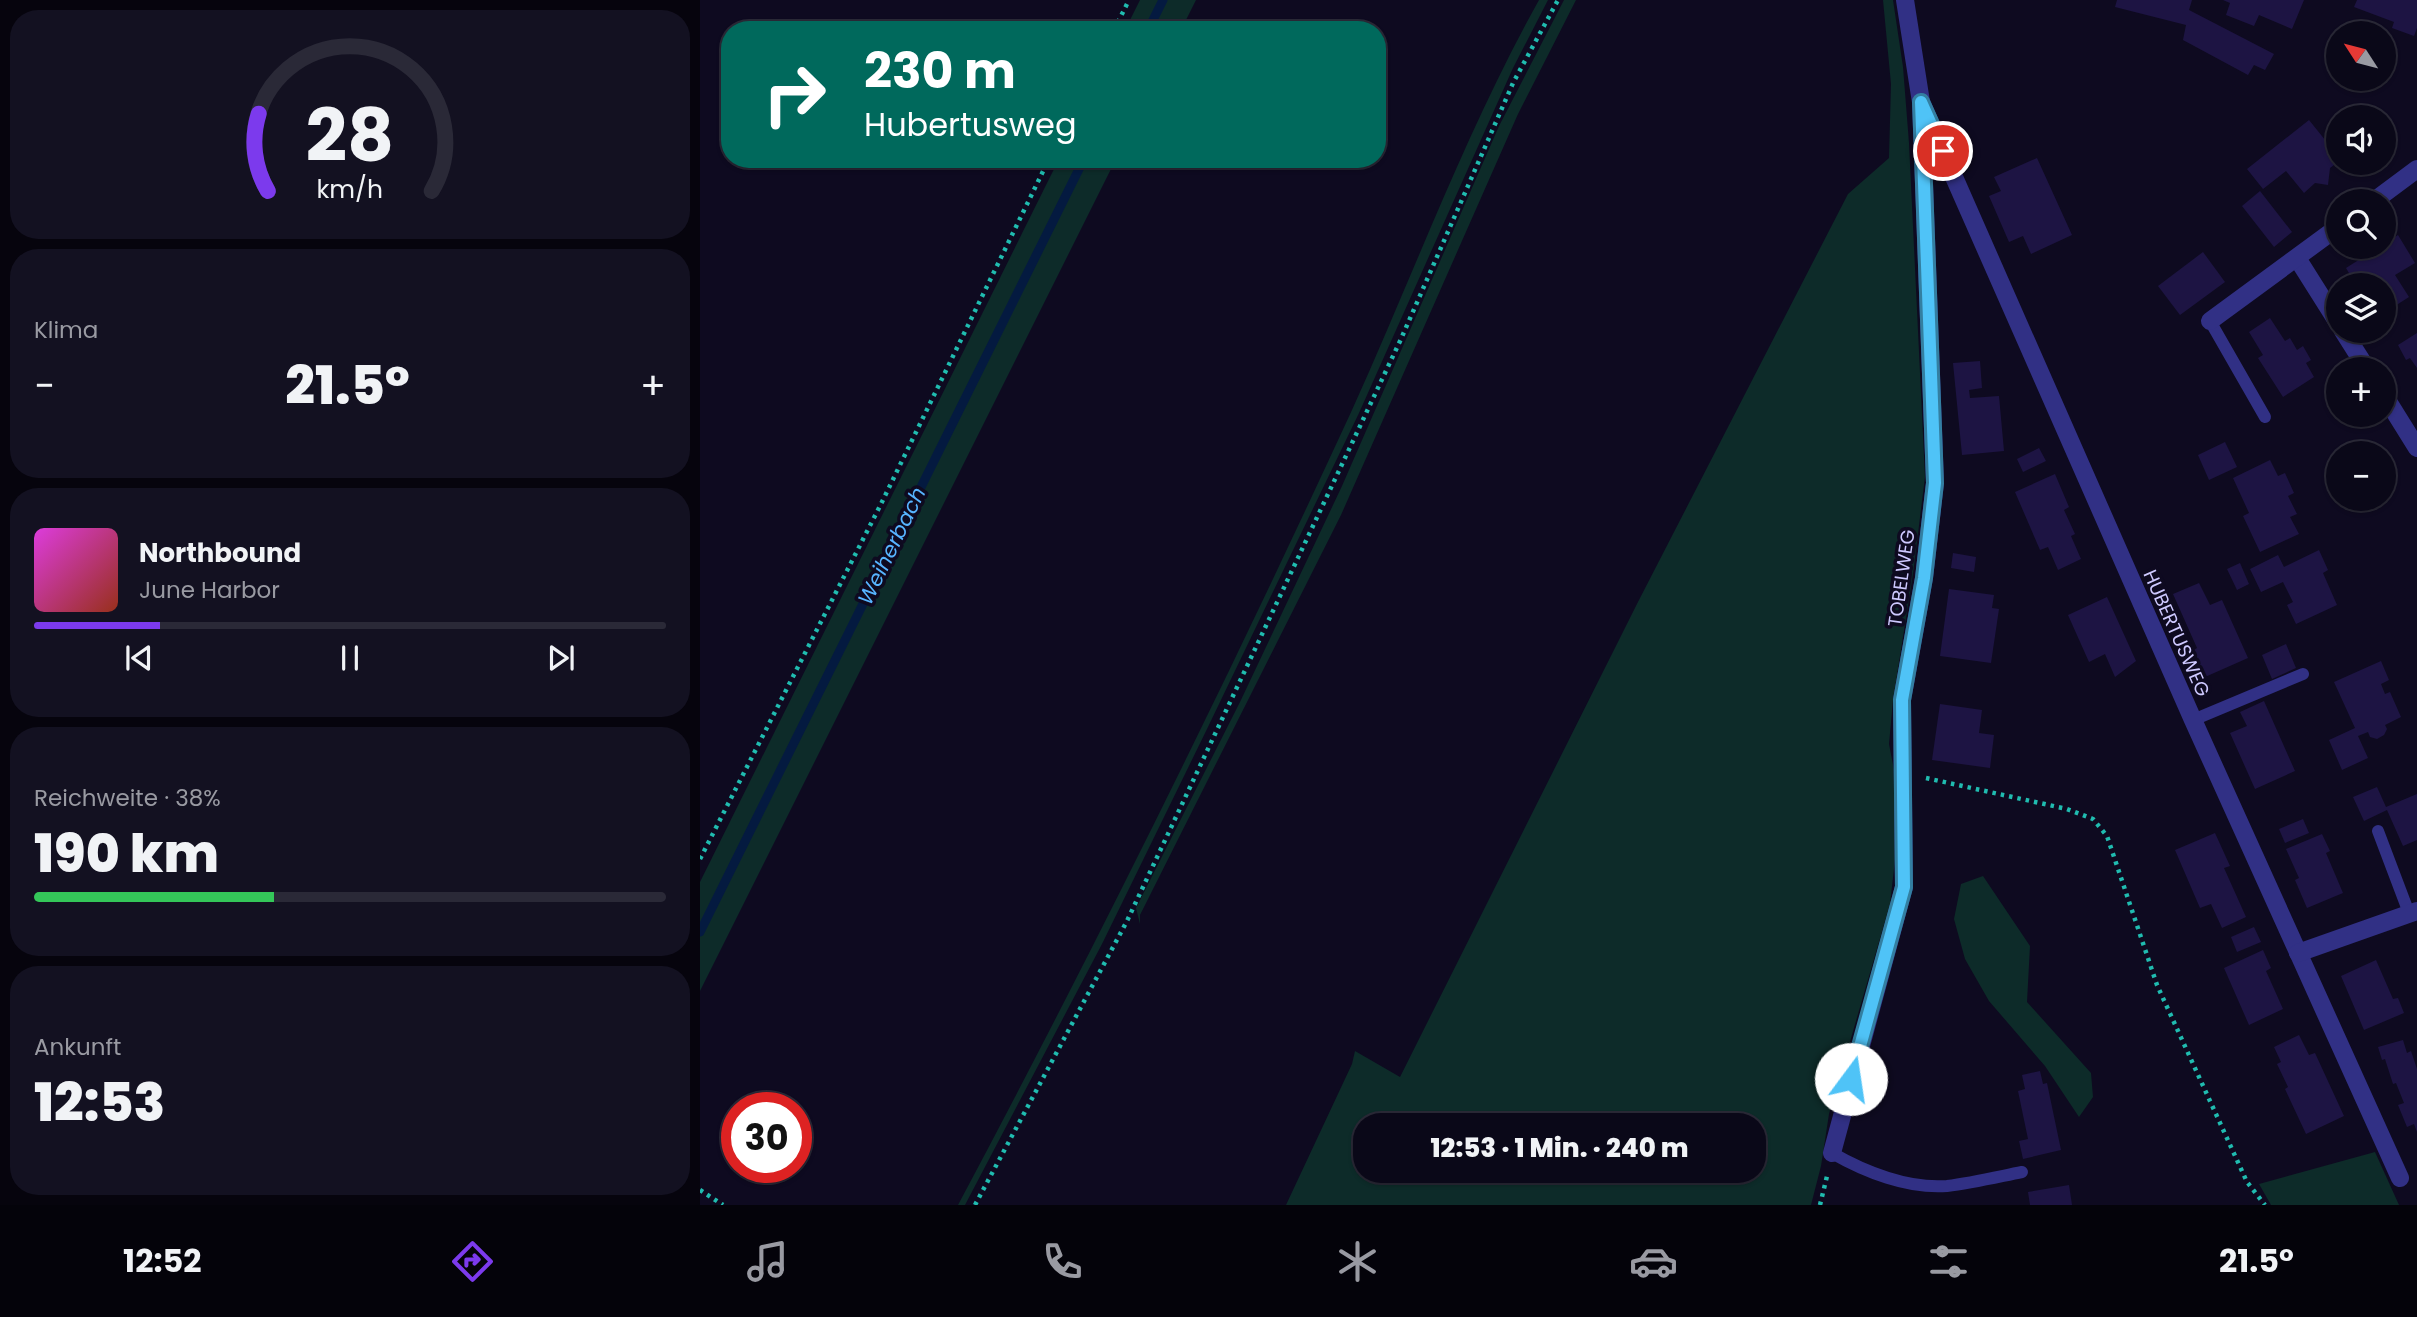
<!DOCTYPE html>
<html lang="de">
<meta charset="utf-8">
<style>
:root{--surface:#0a0818;--page:#131121;--text:#f1f3f6;--muted:#999aa2;--line:#2a2937;--accent:#7c3aed}
body{margin:0;font-family:Poppins,sans-serif;background:var(--page);color:var(--text);height:100vh;display:flex;flex-direction:column;font-size:26px;white-space:nowrap}
*{box-sizing:border-box;margin:0}
p{font-size:23px;color:var(--muted)}
.icon{flex:none;width:38px;height:38px;fill:none;stroke:currentColor;stroke-width:2;stroke-linecap:round;stroke-linejoin:round}
.map{position:relative;flex:1;overflow:hidden}
.drawer{display:flex;flex-direction:column;gap:10px;padding:10px;background:#06040d;width:700px}
.drawer>*{flex:none}
.guide{position:absolute;left:21px;top:21px;width:665px;height:147px;border-radius:28px;box-shadow:0 2px 5px #0004,0 0 0 2px var(--line);background:#00695c;color:#fff;overflow:hidden}
.needle{width:46px;rotate:306deg}
.controls{position:absolute;left:1626px;top:21px;display:grid;gap:14px}
.controls a{display:grid;place-items:center;width:70px;height:70px;border-radius:50%;background:var(--surface);box-shadow:0 2px 5px #0004,0 0 0 2px var(--line);font-size:35px}
.speed{position:absolute;left:21px;top:1092px;display:flex;gap:14px;font-size:35px;font-weight:700;text-align:center}
.speed>*{display:grid;place-content:center;width:91px;height:91px;border-radius:50%;background:var(--surface);box-shadow:0 2px 5px #0004,0 0 0 2px var(--line);line-height:1}
.speed .limit{border:10px solid #d22;background:#fff;color:#111}
.pin{position:absolute;display:grid;place-items:center;width:60px;height:60px;color:#fff;margin:-30px;border:4px solid #fff;border-radius:50%;box-shadow:0 2px 7px #0007}
.me{position:absolute;width:77px;margin:-38px;rotate:14deg;stroke-linejoin:round;filter:drop-shadow(0 0 5px #0008)}
.turn{display:flex;align-items:center;gap:24px;height:147px;padding:0 28px;font-size:32px}
.turn .icon{width:91px;height:91px;stroke-width:2.5}
.turn b{display:block;font-size:49px;line-height:60px}
.big{font-size:52px;font-weight:800;line-height:1.1}
.drawer .card{flex:1;display:flex;flex-direction:column;justify-content:center;gap:10px;min-width:0;padding:0 24px;border-radius:28px;background:var(--page)}
.drawer .dial{align-items:center;gap:0}
.dial svg{height:182px;overflow:visible;fill:none;stroke:var(--line);stroke-width:7;stroke-linecap:round;text-anchor:middle}
.dial text{fill:var(--text);stroke:none}
.song{display:flex;align-items:center;gap:21px}
.cover{width:84px;height:84px;border-radius:10px;background:linear-gradient(135deg,hsl(300 70% 55%),hsl(10 70% 35%))}
.played{height:7px;border-radius:4px;background:linear-gradient(90deg,var(--accent) 20%,var(--line) 20%)}
.keys{display:flex;justify-content:space-around;direction:ltr}
.heat{display:flex;justify-content:space-between;align-items:center;font-size:38px;direction:ltr}
.charge{height:10px;border-radius:5px;background:linear-gradient(90deg,#34c759 38%,var(--line) 0)}
.trip{position:absolute;left:653px;top:1113px;width:413px;height:70px;border-radius:28px;background:var(--surface);box-shadow:0 2px 5px #0004,0 0 0 2px var(--line);font-weight:800;line-height:70px;text-align:center}
.tab-bar{display:flex;height:112px;justify-content:space-around;align-items:center;background:#04030a;color:var(--muted)}
.tab-bar .icon{width:49px;height:49px}
.tab-bar .current{color:var(--accent)}
.tab-bar b{font-size:32px;color:var(--text)}
main{display:flex;flex:1;min-height:0}
.map>svg:first-child{display:block}
.green{fill:#0d2b29;fill-rule:evenodd}
.lines{fill:none;stroke-linecap:round;stroke-linejoin:round}
.stream{stroke:#041a40;stroke-width:9}
.building{fill:#1d1443}
.path{stroke:#20bcb0;stroke-width:4.5;stroke-dasharray:3.5 5;stroke-linecap:butt}
.service{stroke:#313085;stroke-width:12}
.minor{stroke:#313085;stroke-width:18}
.route-casing{stroke:#337fa1;stroke-width:18}
.route{stroke:#4fc3f7;stroke-width:12}
.labels{text-anchor:middle;stroke-width:7;stroke-linejoin:round;paint-order:stroke}
.street-label{font-size:19px;fill:#cec9ff;stroke:#0e0a20}
.water-label{font-size:21px;font-style:italic;fill:#57b4ff;stroke:#0e0a20}
</style>
<main>
<section class="drawer">
<div class="card dial"><svg viewBox="0 0 100 80">
<path d="M14 69A42 42 0 1 1 86 69"/>
<path d="M14 69A42 42 0 0 1 10 35" stroke="#7c3aed"/>
<text x="50" y="56" font-size="32" font-weight="700">28</text>
<text x="50" y="72" font-size="11">km/h</text>
</svg></div>
<div class="card"><p>Klima</p>
<div class="heat"><a>−</a><b class="big">21.5°</b><a>+</a></div>
</div>
<div class="card">
<div class="song"><i class="cover"></i><div><b>Northbound</b><p>June Harbor</p></div></div>
<div class="played"></div>
<div class="keys"><svg class="icon" aria-label="previous" viewBox="0 0 24 24"><path d="M18 5L8 12l10 7zM5 5v14"/></svg><svg class="icon" aria-label="pause" viewBox="0 0 24 24"><path d="M8 5v14M16 5v14"/></svg><svg class="icon" aria-label="next" viewBox="0 0 24 24"><path d="M6 5l10 7-10 7zM19 5v14"/></svg></div>
</div>
<div class="card"><p>Reichweite · 38%</p><b class="big">190 km</b><div class="charge"></div></div>
<div class="card"><p>Ankunft</p><b class="big">12:53</b></div>
</section>
<div class="map">
<svg width="1717" height="1205" viewBox="0 0 1717 1205">
<rect width="100%" height="100%" fill="#0e0a20"/>
<g class="green">
<path d="M440,0H496L481,30H425Z"/>
<path d="M839,0H848L813,68L659,413L507,729L402,944L265,1205H258C397,944 528,679 652,410C714,273 766,131 839,0Z"/>
<path d="M864,0H876L818,114L641,515L440,915V924L436,908L540,702L642,486L799,126Z"/>
<path d="M1183,0H1193L1203,67L1209,143L1225,477L1213,574L1193,700L1189,744L1196,780L1195,860L1190,904L1129,1114L1121,1166L1111,1205H586L652,1064L655,1051L700,1077L939,600L1148,194L1189,158L1191,84ZM665,1125H1054V1171H665Z"/>
<path d="M359,159H416L0,991V882Z"/>
<path d="M1283,876L1330,946L1327,1002L1391,1073L1393,1097L1379,1117L1345,1066L1289,1001L1265,959L1254,919L1261,884Z"/>
<path d="M1675,1152L1699,1205H1571L1559,1184Z"/>
</g>
<g class="lines">
<g class="stream">
<path d="M448,30L463,0"/>
<path d="M0,932L384,159"/>
</g>
</g>
<g class="building">
<path d="M1417,0H1492L1489,10L1574,54L1565,70L1554,65L1548,75L1483,40L1486,25L1415,7Z"/>
<path d="M1523,0H1604L1592,29L1559,15L1554,26L1526,15L1530,3Z"/>
<path d="M1657,0H1717V28L1714,36L1692,28L1694,22L1654,7Z"/>
<path d="M1609,120L1638,156V162L1630,168L1628,185L1615,183L1604,193L1586,171L1563,189L1547,169Z"/>
<path d="M1337,158L1372,235L1331,254L1323,236L1309,242L1289,196L1301,191L1294,177Z"/>
<path d="M1560,191L1592,232L1574,247L1542,206Z"/>
<path d="M1698,235L1715,263L1695,275L1709,297L1684,313V285H1656L1646,268Z"/>
<path d="M1503,252L1525,282L1480,315L1458,286Z"/>
<path d="M1570,318L1585,341L1590,338L1597,350L1603,346L1611,360L1606,363L1614,377L1583,397L1558,358L1563,355L1549,332Z"/>
<path d="M1717,333V368L1710,358L1706,360L1698,345Z"/>
<path d="M1280,361L1282,388L1269,390L1270,398L1299,396L1304,451L1262,455L1253,363Z"/>
<path d="M1525,442L1537,467L1509,480L1498,455Z"/>
<path d="M1339,448L1346,461L1323,472L1317,459Z"/>
<path d="M1570,460L1578,476L1585,473L1594,493L1588,496L1597,514L1590,517L1599,534L1560,552L1543,516L1549,513L1533,478Z"/>
<path d="M1355,474L1369,507L1364,510L1375,534L1371,536L1381,559L1358,570L1348,547L1340,550L1315,492Z"/>
<path d="M1619,550L1628,570L1623,573L1637,605L1596,624L1587,605L1593,602L1583,582L1561,592L1550,569L1578,555L1584,567Z"/>
<path d="M1253,553L1276,557L1274,572L1251,568Z"/>
<path d="M1540,563L1549,584L1537,590L1527,569Z"/>
<path d="M1499,583L1510,605L1522,600L1548,658L1505,677L1494,650L1497,648L1473,594Z"/>
<path d="M1249,589L1294,595L1292,608L1299,609L1291,663L1240,656Z"/>
<path d="M1407,597L1436,661L1415,677L1405,654L1389,662L1368,615Z"/>
<path d="M1586,644L1596,668L1572,679L1562,655Z"/>
<path d="M1681,661L1689,680L1681,684L1685,694L1690,692L1701,717L1685,725L1687,729L1684,735L1677,739L1670,737L1668,732L1658,736L1668,758L1642,770L1629,740L1655,728L1634,682Z"/>
<path d="M1564,701L1595,771L1555,789L1530,733L1547,726L1540,712Z"/>
<path d="M1240,704L1282,710L1279,733L1294,735L1290,768L1232,760Z"/>
<path d="M1677,787L1686,807L1717,794V840L1703,846L1687,810L1664,821L1653,797Z"/>
<path d="M1603,819L1609,833L1585,843L1579,829Z"/>
<path d="M1515,833L1530,866L1524,868L1546,917L1522,928L1511,904L1500,908L1475,850Z"/>
<path d="M1622,834L1630,851L1626,853L1643,893L1607,908L1595,880L1599,878L1586,849Z"/>
<path d="M1554,927L1561,942L1537,952L1531,937Z"/>
<path d="M1563,950L1571,968L1566,971L1583,1009L1549,1025L1524,968Z"/>
<path d="M1676,960L1693,999L1698,998L1704,1013L1664,1030L1641,976Z"/>
<path d="M1599,1035L1609,1055L1615,1053L1644,1116L1606,1134L1585,1089L1588,1087L1577,1064L1581,1062L1574,1047Z"/>
<path d="M1703,1040L1707,1053L1711,1051L1717,1069V1132L1714,1124L1707,1127L1698,1105L1704,1103L1696,1083L1693,1084L1685,1059L1682,1060L1678,1047Z"/>
<path d="M1340,1071L1343,1084L1347,1083L1361,1150L1323,1159L1319,1141L1328,1139L1318,1091L1325,1089L1322,1075Z"/>
<path d="M1369,1185L1372,1205H1330L1328,1192Z"/>
</g>
<g class="lines">
<g class="path">
<path d="M414,30L429,0"/>
<path d="M1226,778L1367,809L1393,819L1407,836L1457,985L1547,1182L1565,1205"/>
<path d="M0,859L181,504L349,159"/>
<path d="M0,1190L23,1205"/>
<path d="M275,1205L427,921L701,339L813,83L858,0"/>
<path d="M1120,1205L1128,1172"/>
</g>
<g class="service">
<path d="M1510,321L1565,417"/>
<path d="M1493,720L1603,674"/>
<path d="M1678,831L1709,913"/>
<path d="M1132,1153C1165,1172 1208,1189 1247,1186C1272,1183 1297,1177 1322,1172"/>
</g>
<g class="minor">
<path d="M1221,102L1493,720L1700,1178"/>
<path d="M1674,201L1717,169"/>
<path d="M1597,258L1638,323"/>
<path d="M1510,321L1638,227"/>
<path d="M1643,331L1667,369"/>
<path d="M1684,395L1717,448"/>
<path d="M1598,953L1717,911"/>
<path d="M1132,1153L1204,887L1202,700L1224,578L1235,483L1221,102L1205,0"/>
</g>
</g>
<g class="lines">
<defs>
<path id="route" d="M1151,1079L1204,887L1202,700L1224,578L1235,483L1221,102L1243,151"/>
</defs>
<use href="#route" class="route-casing"/>
<use href="#route" class="route"/>
</g>
<g class="labels">
<g class="street-label">
<text transform="translate(1201 578) rotate(-82)" y="7">TOBELWEG</text>
<text transform="translate(1477 633) rotate(66)" y="7">HUBERTUSWEG</text>
</g>
<g class="water-label">
<text transform="translate(192 546) rotate(-64)" y="7">Weiherbach</text>
</g>
</g>
</svg>
<div class="controls">
<a><svg class="needle" viewBox="-14 -14 28 28"><path d="M0-13l5 13h-10z" fill="#e53935"/><path d="M0 13l5-13h-10z" fill="#999aa2"/></svg></a>
<a><svg class="icon" aria-label="sound" viewBox="0 0 24 24"><path d="M4 9h4l5-4v14l-5-4H4zM17 9q2 3 0 6"/></svg></a>
<a><svg class="icon" aria-label="search" viewBox="0 0 24 24"><circle cx="10" cy="10" r="6"/><path d="M15 15l6 6"/></svg></a>
<a><svg class="icon" aria-label="layers" viewBox="0 0 24 24"><path d="M12 4l9 5-9 5-9-5zM3 14l9 5 9-5"/></svg></a>
<a>+</a>
<a>−</a>
</div>
<div class="speed"><div class="limit">30</div></div>
<div class="pin" style="left:1243px;top:151px;background:#d93025"><svg class="icon" aria-label="arrive" viewBox="0 0 24 24"><path d="M6 21V4h12l-3 4 3 4H6"/></svg></div>
<svg class="me" style="left:1151px;top:1079px" viewBox="-20 -20 40 40"><circle r="19" fill="#fff"/><path d="M0-13L10 11 0 6-10 11z" fill="#4fc3f7"/></svg>
<div class="trip">12:53 · 1 Min. · 240 m</div>
<div class="guide">
<div class="turn"><svg class="icon" aria-label="right" viewBox="0 0 24 24"><path d="M7 20v-9h11M14 6l5 5-5 5"/></svg><div><b>230 m</b>Hubertusweg</div></div>
</div>
</div>
</main>
<nav class="tab-bar">
<b>12:52</b>
<svg class="icon current" aria-label="directions" viewBox="0 0 24 24"><path d="M12 3l9 9-9 9-9-9zM9 14v-3h6M13 9l2 2-2 2"/></svg>
<svg class="icon" aria-label="music" viewBox="0 0 24 24"><path d="M9 18V5l10-2v13"/><circle cx="6" cy="18" r="3"/><circle cx="16" cy="16" r="3"/></svg>
<svg class="icon" aria-label="phone" viewBox="0 0 24 24"><path d="M5 4h4l2 5-3 2q2 4 5 5l2-3 5 2v4C11 20 4 13 5 4z"/></svg>
<svg class="icon" aria-label="climate" viewBox="0 0 24 24"><path d="M12 3v18M4 7l16 10M4 17L20 7"/></svg>
<svg class="icon" aria-label="car" viewBox="0 0 24 24"><path d="M5 17H2v-5l4-1 3-4h7l3 4 3 1v5h-3M9 17h6M6 11h13"/><circle cx="7" cy="17" r="2"/><circle cx="17" cy="17" r="2"/></svg>
<svg class="icon" aria-label="filters" viewBox="0 0 24 24"><path d="M4 7h16M4 17h16"/><circle cx="9" cy="7" r="2"/><circle cx="15" cy="17" r="2"/></svg>
<b>21.5°</b>
</nav>
